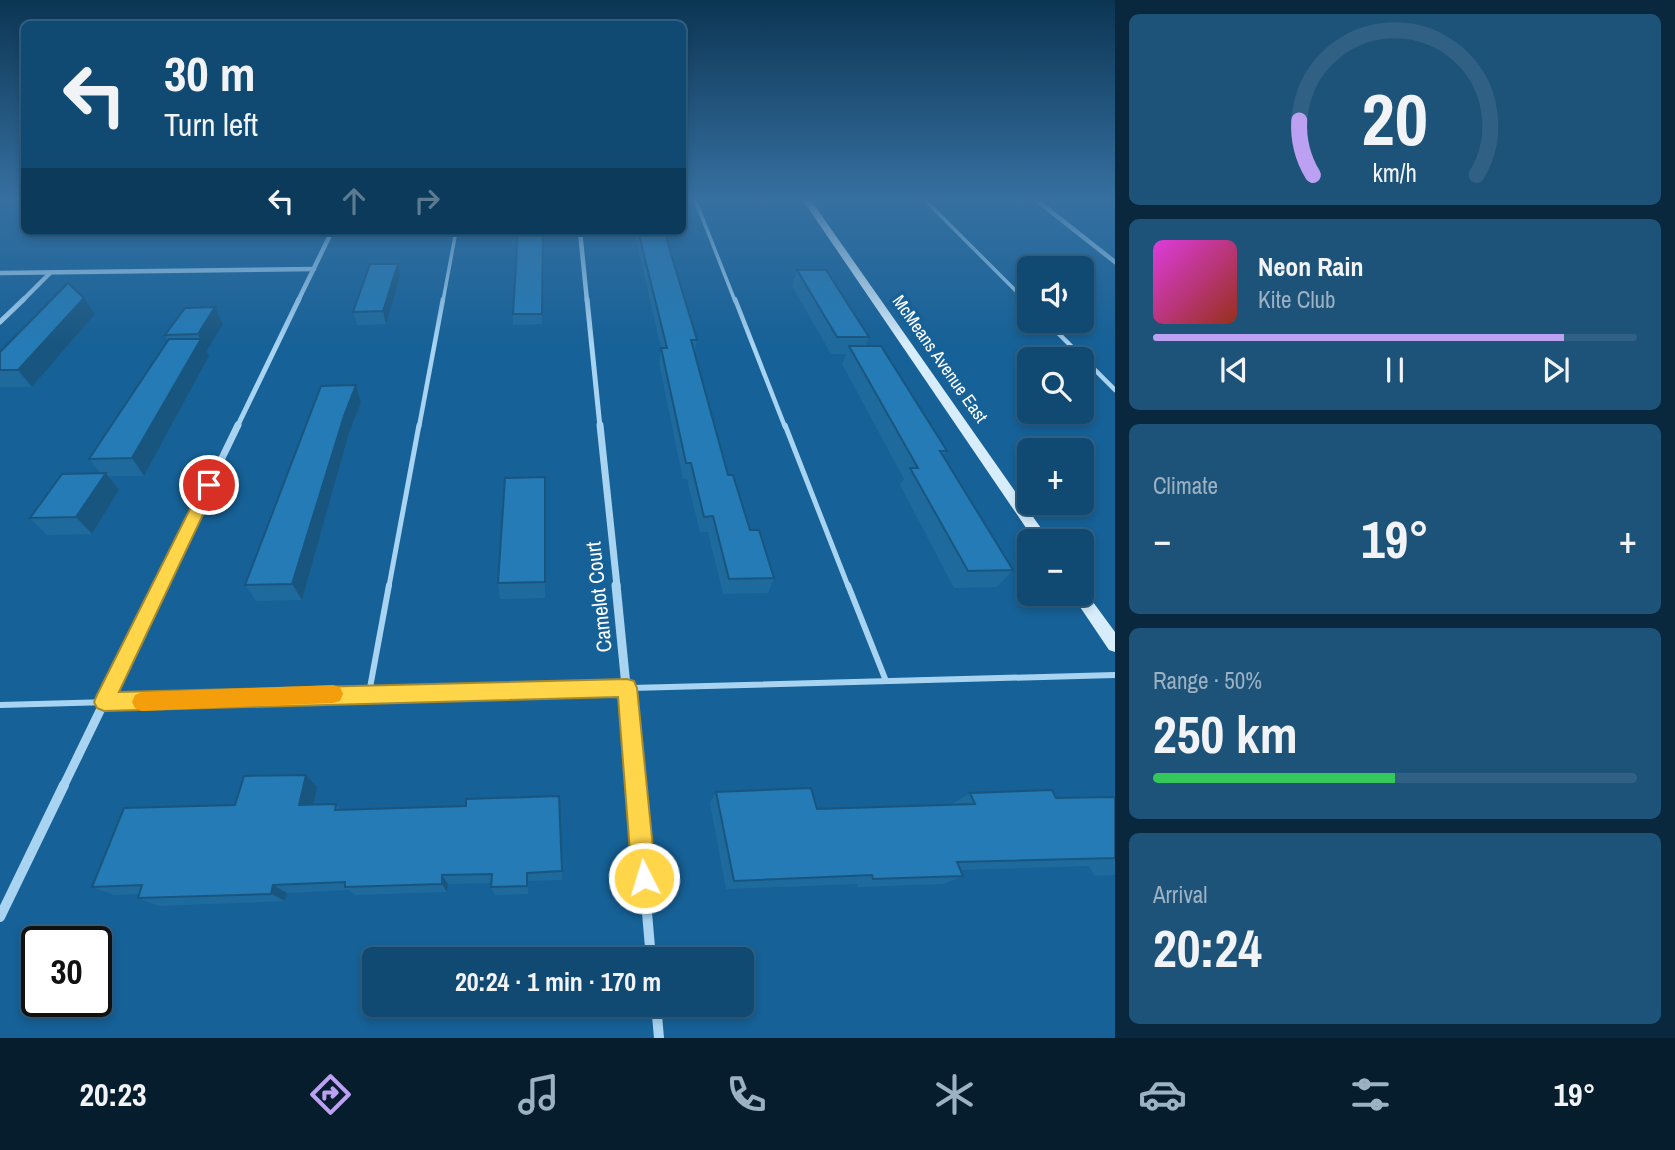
<!DOCTYPE html>
<meta charset="utf-8">
<style>
:root{--surface:#104971;--page:#1e5379;--text:#f1f3f6;--muted:#9cb2c3;--line:#306184;--accent:#bca0f2}
body{margin:0;font-family:"Archivo Narrow",sans-serif;background:var(--page);color:var(--text);height:100vh;display:flex;flex-direction:column;font-size:26px;white-space:nowrap}
*{box-sizing:border-box;margin:0}
p{font-size:23px;color:var(--muted)}
.icon{flex:none;width:38px;height:38px;fill:none;stroke:currentColor;stroke-width:2;stroke-linecap:round;stroke-linejoin:round}
.map{position:relative;flex:1;overflow:hidden}
.drawer{display:flex;flex-direction:column;gap:14px;padding:14px;background:#09283e;width:560px}
.drawer>*{flex:none}
.guide{position:absolute;left:21px;top:21px;width:665px;height:214px;border-radius:10px;box-shadow:0 4px 10px #0003,0 0 0 2px var(--line);background:#104971;color:var(--text);overflow:hidden}
.buttons{position:absolute;left:1017px;top:256px;display:grid;gap:14px}
.buttons a{display:grid;place-items:center;width:77px;height:77px;border-radius:10px;background:var(--surface);box-shadow:0 4px 10px #0003,0 0 0 2px var(--line);font-size:35px}
.speed{position:absolute;left:21px;top:926px;display:flex;gap:14px;font-size:35px;font-weight:700;text-align:center}
.speed>*{display:grid;place-content:center;width:91px;height:91px;border-radius:50%;background:var(--surface);box-shadow:0 4px 10px #0003,0 0 0 2px var(--line);line-height:1}
.speed .limit{border:4px solid #111;border-radius:10px;background:#fff;color:#111}
.pin{position:absolute;display:grid;place-items:center;width:60px;height:60px;color:#fff;margin:-30px;border:4px solid #fff;border-radius:50%;box-shadow:0 2px 7px #0007}
.me{position:absolute;width:77px;margin:-38px;rotate:355deg;stroke-linejoin:round;filter:drop-shadow(0 0 5px #0008)}
.turn{display:flex;align-items:center;gap:24px;height:147px;padding:0 28px;font-size:32px}
.turn .icon{width:91px;height:91px;stroke-width:2.5}
.turn b{display:block;font-size:49px;line-height:60px}
.lanes{display:flex;align-items:center;height:66px;padding:0 28px;background:#0003;justify-content:center;gap:35px;direction:ltr}
.lanes .off{opacity:.35}
.big{font-size:52px;font-weight:700;line-height:1.1}
.drawer .card{flex:1;display:flex;flex-direction:column;justify-content:center;gap:10px;min-width:0;padding:0 24px;border-radius:10px;background:var(--page)}
.drawer .dial{align-items:center;gap:0}
.dial svg{height:182px;overflow:visible;fill:none;stroke:var(--line);stroke-width:7;stroke-linecap:round;text-anchor:middle}
.dial text{fill:var(--text);stroke:none}
.song{display:flex;align-items:center;gap:21px}
.cover{width:84px;height:84px;border-radius:10px;background:linear-gradient(135deg,hsl(300 70% 55%),hsl(10 70% 35%))}
.played{height:7px;border-radius:4px;background:linear-gradient(90deg,var(--accent) 85%,var(--line) 85%)}
.keys{display:flex;justify-content:space-around;direction:ltr}
.heat{display:flex;justify-content:space-between;align-items:center;font-size:38px;direction:ltr}
.charge{height:10px;border-radius:5px;background:linear-gradient(90deg,#34c759 50%,var(--line) 0)}
.trip{position:absolute;left:362px;top:947px;width:392px;height:70px;border-radius:10px;background:var(--surface);box-shadow:0 4px 10px #0003,0 0 0 2px var(--line);font-weight:700;line-height:70px;text-align:center}
.tabs{display:flex;height:112px;justify-content:space-around;align-items:center;background:#061d2d;color:var(--muted)}
.tabs .icon{width:49px;height:49px}
.tabs .active{color:var(--accent)}
.tabs b{font-size:32px;color:var(--text)}
main{display:flex;flex:1;min-height:0}
.map>svg:first-child{display:block}
.lines{fill:none;stroke-linecap:round;stroke-linejoin:round}
.lane-far3{stroke:#a8d4f2;stroke-width:3.5}
.lane-far2{stroke:#a8d4f2;stroke-width:4.5}
.lane-far1{stroke:#a8d4f2;stroke-width:5}
.lane{stroke:#a8d4f2;stroke-width:6}
.street-far4{stroke:#a8d4f2;stroke-width:4.5}
.street-far3{stroke:#a8d4f2;stroke-width:5}
.street-far2{stroke:#a8d4f2;stroke-width:7}
.street-far1{stroke:#a8d4f2;stroke-width:9}
.street{stroke:#a8d4f2;stroke-width:10}
.secondary{fill:#d7edfc;fill-rule:evenodd}
.wall{fill:#1f6a9d}
.shaded-wall{fill:#19567f}
.building{fill:#247bb6;stroke:#19567f;stroke-width:2}
.route{fill:#ffd54a;stroke:#a68a30;stroke-width:2}
.slow{fill:#f59e0b}
.labels{text-anchor:middle;stroke-width:7;stroke-linejoin:round;paint-order:stroke}
.far-street-label{font-size:18px;fill:#fff;stroke:#166197}
.street-label{font-size:21px;fill:#fff;stroke:#166197}
</style>
<main>
<div class="map">
<svg width="1115" height="1038" viewBox="0 0 1115 1038">
<rect width="100%" height="100%" fill="#166197"/>
<g class="lines">
<g class="lane-far3">
<path d="M695,199L735,301"/>
<path d="M924,199L1026,301"/>
<path d="M443,301L456,231"/>
</g>
<g class="lane-far2">
<path d="M735,299L785,427"/>
<path d="M1024,299L1029,304"/>
<path d="M1045,320L1115,390"/>
<path d="M419,427L443,299"/>
</g>
<g class="lane-far1">
<path d="M785,425L848,586"/>
<path d="M389,586L419,425"/>
</g>
<g class="lane">
<path d="M848,585L886,681"/>
<path d="M369,693L389,585"/>
<path d="M0,705L1115,675"/>
</g>
<g class="street-far4">
<path d="M1035,199L1115,262"/>
<path d="M580,231L587,301"/>
<path d="M0,273L314,269"/>
<path d="M22,301L50,273"/>
<path d="M298,301L332,231"/>
</g>
<g class="street-far3">
<path d="M587,299L600,427"/>
<path d="M0,322L24,299"/>
<path d="M237,427L299,299"/>
</g>
<g class="street-far2">
<path d="M600,425L617,586"/>
<path d="M160,586L238,425"/>
</g>
<g class="street-far1">
<path d="M616,585L636,787"/>
<path d="M63,787L161,585"/>
</g>
<g class="street">
<path d="M636,785L651,959"/>
<path d="M0,917L64,785"/>
<path d="M656,1004L659,1038"/>
</g>
<g class="secondary">
<path d="M802,199H810L1050,541H1035Z"/>
<path d="M1082,587L1115,632V652L1109,650L1074,598L1071,593H1082Z"/>
</g>
</g>
<g class="wall">
<path d="M543,231L542,324L513,325V314Z"/>
<path d="M634,231H664L697,340L694,353L728,475L750,530L774,578L768,593L723,594L708,532H700L687,479H683L659,363L661,348Z"/>
<path d="M797,270L869,337L865,346L947,451L943,456L1013,570L997,587L954,588L900,485L904,479L842,364L846,354H831L792,286Z"/>
<path d="M400,277L386,324L357,325L353,312Z"/>
<path d="M215,307L223,324L207,351L209,356L144,476H109L119,490L92,534L47,535L30,518L100,473L89,459L168,340L165,335Z"/>
<path d="M95,314L32,387H0V352Z"/>
<path d="M356,385L361,403L349,433L302,600L256,601L245,585Z"/>
<path d="M546,494L545,598L500,599L498,583Z"/>
<path d="M317,787L313,805L336,804L341,810L562,871V880L528,881V894L495,895L491,887L492,883L448,884L447,892L355,895L349,890L287,893L285,901L158,906L138,898L139,894L114,895L92,887L235,805Z"/>
<path d="M716,792L817,809L952,805V804L970,793L1056,798L1115,797V875L1094,876L1089,866L961,870L963,876L944,884L858,887L857,884L726,889L710,803Z"/>
</g>
<g class="shaded-wall">
<path d="M398,264L400,277L386,324L383,311Z"/>
<path d="M84,298L95,314L32,387L18,370Z"/>
<path d="M215,307L223,324L207,351L209,356L144,476L132,458L200,340L198,334Z"/>
<path d="M356,385L361,403L349,433L302,600L292,584L344,416Z"/>
<path d="M106,473L119,490L92,534L76,517Z"/>
<path d="M306,775L317,787L311,816L299,805Z"/>
<path d="M442,875L448,884L447,892L442,884Z"/>
<path d="M273,885L287,893L285,901L271,894Z"/>
</g>
<g class="building">
<path d="M518,231H543L542,314H513Z"/>
<path d="M638,231H664L697,340H691L728,475H733L750,530H759L774,578L729,579L713,516L704,517L691,463H686L661,348H667Z"/>
<path d="M370,264H398L383,311L353,312Z"/>
<path d="M797,270H826L869,337H837Z"/>
<path d="M68,283L84,298L18,370H0V352Z"/>
<path d="M215,307L198,334L165,335L185,308Z"/>
<path d="M169,339H201L132,458L89,459Z"/>
<path d="M849,346H881L947,451H940L1013,570L968,571L910,468H918Z"/>
<path d="M356,385L344,416L292,584L245,585L321,386Z"/>
<path d="M106,473L76,517L30,518L62,474Z"/>
<path d="M545,477V582L498,583L505,478Z"/>
<path d="M306,775L299,805L336,804L335,810L466,806V799L559,796L562,871L527,873V886L491,887L492,874L442,875V884L345,887V882L273,885L271,894L138,898L142,885L92,887L124,808L235,805L244,776Z"/>
<path d="M811,788L817,809L975,804L970,793L1052,790L1056,798L1115,797V858L957,862L963,876L873,879L872,875L734,881L716,792Z"/>
</g>
<linearGradient id="sky" x2="0" y2="1"><stop stop-color="#0c3553"/><stop offset="0.58" stop-color="#3670a1"/><stop offset="1" stop-color="#3670a1" stop-opacity="0"/></linearGradient>
<rect width="1115" height="345" fill="url(#sky)"/>
<path class="route" d="M209,480L217,485L119,692L627,679L634,681L637,688L656,878L652,886L644,890L636,886L632,878L618,697L104,711L97,708L94,702L97,695L202,485Z"/>
<path class="slow" d="M333,685L340,687L343,694L340,701L333,703L142,711L135,708L132,702L135,695L142,692Z"/>
<g class="labels">
<g class="far-street-label">
<text transform="translate(940 359) rotate(55)" y="6">McMeans Avenue East</text>
</g>
<g class="street-label">
<text transform="translate(599 597) rotate(-96)" y="7">Camelot Court</text>
</g>
</g>
</svg>
<div class="buttons">
<a><svg class="icon" aria-label="sound" viewBox="0 0 24 24"><path d="M4 9h4l5-4v14l-5-4H4zM17 9q2 3 0 6"/></svg></a>
<a><svg class="icon" aria-label="search" viewBox="0 0 24 24"><circle cx="10" cy="10" r="6"/><path d="M15 15l6 6"/></svg></a>
<a>+</a>
<a>−</a>
</div>
<div class="speed"><div class="limit">30</div></div>
<div class="pin" style="left:209px;top:485px;background:#d93025"><svg class="icon" aria-label="arrive" viewBox="0 0 24 24"><path d="M6 21V4h12l-3 4 3 4H6"/></svg></div>
<svg class="me" style="left:644px;top:878px" viewBox="-20 -20 40 40"><circle r="17" fill="#ffd54a" stroke="#fff" stroke-width="3"/><path d="M0-11L8 9 0 5-8 9z" fill="#fff"/></svg>
<div class="trip">20:24 · 1 min · 170 m</div>
<div class="guide">
<div class="turn"><svg class="icon" aria-label="left" viewBox="0 0 24 24"><path d="M17 20v-9H6M10 6l-5 5 5 5"/></svg><div><b>30 m</b>Turn left</div></div>
<div class="lanes"><svg class="icon" aria-label="left" viewBox="0 0 24 24"><path d="M17 20v-9H6M10 6l-5 5 5 5"/></svg><svg class="icon off" aria-label="ahead" viewBox="0 0 24 24"><path d="M12 20V5M6 11l6-6 6 6"/></svg><svg class="icon off" aria-label="right" viewBox="0 0 24 24"><path d="M7 20v-9h11M14 6l5 5-5 5"/></svg></div>
</div>
</div>
<section class="drawer">
<div class="card dial"><svg viewBox="0 0 100 80">
<path d="M14 69A42 42 0 1 1 86 69"/>
<path d="M14 69A42 42 0 0 1 8 45" stroke="#bca0f2"/>
<text x="50" y="56" font-size="32" font-weight="700">20</text>
<text x="50" y="72" font-size="11">km/h</text>
</svg></div>
<div class="card">
<div class="song"><i class="cover"></i><div><b>Neon Rain</b><p>Kite Club</p></div></div>
<div class="played"></div>
<div class="keys"><svg class="icon" aria-label="previous" viewBox="0 0 24 24"><path d="M18 5L8 12l10 7zM5 5v14"/></svg><svg class="icon" aria-label="pause" viewBox="0 0 24 24"><path d="M8 5v14M16 5v14"/></svg><svg class="icon" aria-label="next" viewBox="0 0 24 24"><path d="M6 5l10 7-10 7zM19 5v14"/></svg></div>
</div>
<div class="card"><p>Climate</p>
<div class="heat"><a>−</a><b class="big">19°</b><a>+</a></div>
</div>
<div class="card"><p>Range · 50%</p><b class="big">250 km</b><div class="charge"></div></div>
<div class="card"><p>Arrival</p><b class="big">20:24</b></div>
</section>
</main>
<nav class="tabs">
<b>20:23</b>
<svg class="icon active" aria-label="directions" viewBox="0 0 24 24"><path d="M12 3l9 9-9 9-9-9zM9 14v-3h6M13 9l2 2-2 2"/></svg>
<svg class="icon" aria-label="music" viewBox="0 0 24 24"><path d="M9 18V5l10-2v13"/><circle cx="6" cy="18" r="3"/><circle cx="16" cy="16" r="3"/></svg>
<svg class="icon" aria-label="phone" viewBox="0 0 24 24"><path d="M5 4h4l2 5-3 2q2 4 5 5l2-3 5 2v4C11 20 4 13 5 4z"/></svg>
<svg class="icon" aria-label="climate" viewBox="0 0 24 24"><path d="M12 3v18M4 7l16 10M4 17L20 7"/></svg>
<svg class="icon" aria-label="car" viewBox="0 0 24 24"><path d="M5 17H2v-5l4-1 3-4h7l3 4 3 1v5h-3M9 17h6M6 11h13"/><circle cx="7" cy="17" r="2"/><circle cx="17" cy="17" r="2"/></svg>
<svg class="icon" aria-label="filters" viewBox="0 0 24 24"><path d="M4 7h16M4 17h16"/><circle cx="9" cy="7" r="2"/><circle cx="15" cy="17" r="2"/></svg>
<b>19°</b>
</nav>
